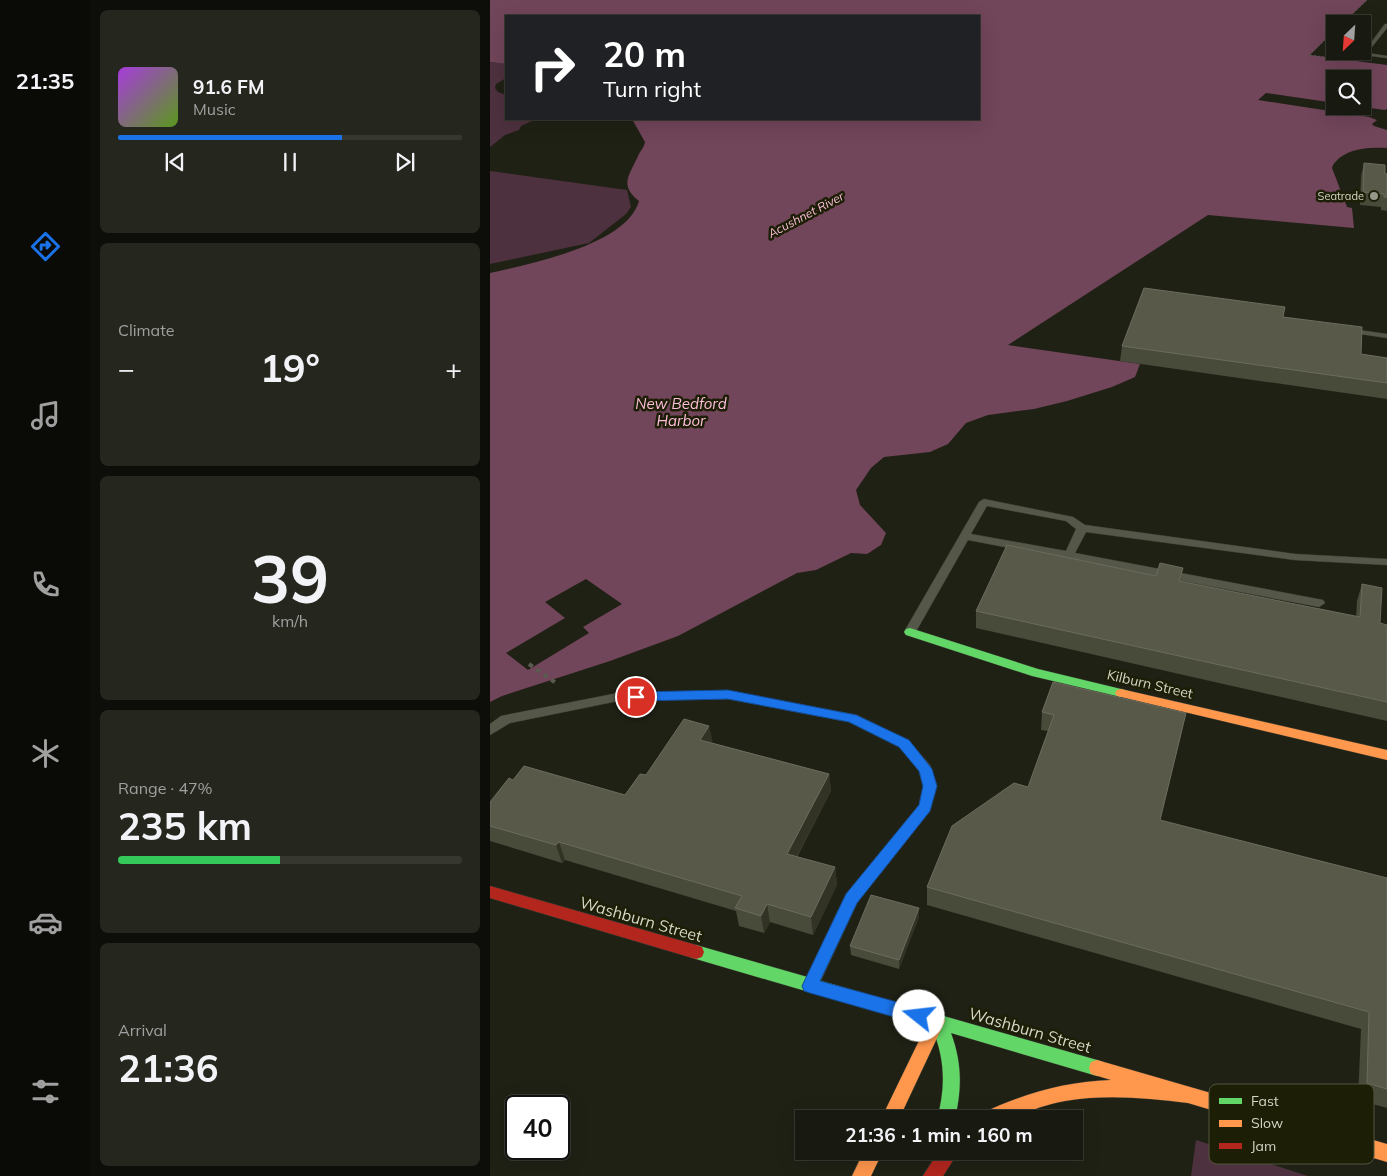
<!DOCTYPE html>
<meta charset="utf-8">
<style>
:root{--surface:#181910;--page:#25261e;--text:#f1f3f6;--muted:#9fa09f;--line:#363830;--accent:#1a73e8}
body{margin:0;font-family:Mulish,sans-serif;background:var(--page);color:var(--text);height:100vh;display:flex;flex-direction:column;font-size:19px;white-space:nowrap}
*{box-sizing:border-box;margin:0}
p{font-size:16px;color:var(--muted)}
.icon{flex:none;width:28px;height:28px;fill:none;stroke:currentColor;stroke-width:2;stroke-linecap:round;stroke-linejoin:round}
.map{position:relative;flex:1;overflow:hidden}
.drawer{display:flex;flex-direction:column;gap:10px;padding:10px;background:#0d0e09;width:400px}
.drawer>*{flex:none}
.hud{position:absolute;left:15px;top:15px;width:475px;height:105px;border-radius:0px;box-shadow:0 5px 20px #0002,0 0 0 1px var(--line);background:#202124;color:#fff;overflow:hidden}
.needle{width:32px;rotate:205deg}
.tools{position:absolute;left:836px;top:15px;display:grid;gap:10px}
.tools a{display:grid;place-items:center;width:45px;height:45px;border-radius:0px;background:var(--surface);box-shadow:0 5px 20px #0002,0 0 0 1px var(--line);font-size:25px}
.speed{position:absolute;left:15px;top:1095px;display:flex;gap:10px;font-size:25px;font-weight:700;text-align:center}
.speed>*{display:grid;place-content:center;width:65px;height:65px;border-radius:50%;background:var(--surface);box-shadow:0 5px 20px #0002,0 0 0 1px var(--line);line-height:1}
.speed .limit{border:2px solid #111;border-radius:8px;background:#fff;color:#111}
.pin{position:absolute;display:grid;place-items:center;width:42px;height:42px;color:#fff;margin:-21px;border:2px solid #fff;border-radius:50%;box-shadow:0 1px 5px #0007}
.me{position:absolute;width:55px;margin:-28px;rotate:286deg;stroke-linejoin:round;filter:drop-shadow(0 0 4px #0008)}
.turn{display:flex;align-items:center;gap:18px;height:105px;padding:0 15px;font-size:22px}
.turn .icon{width:65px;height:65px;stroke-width:2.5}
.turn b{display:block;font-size:35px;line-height:42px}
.big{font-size:38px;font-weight:700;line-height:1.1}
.drawer .card{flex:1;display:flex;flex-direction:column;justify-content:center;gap:8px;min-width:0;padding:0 18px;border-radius:8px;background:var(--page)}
.drawer .dial{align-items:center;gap:0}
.dial b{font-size:65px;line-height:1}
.song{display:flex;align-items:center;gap:15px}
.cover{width:60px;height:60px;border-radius:8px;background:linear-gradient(135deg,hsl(280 70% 55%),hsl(90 70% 35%))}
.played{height:5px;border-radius:2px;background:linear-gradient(90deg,var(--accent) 65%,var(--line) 65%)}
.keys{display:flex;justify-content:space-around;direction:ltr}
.heat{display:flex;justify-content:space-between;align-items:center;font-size:28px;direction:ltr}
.charge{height:8px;border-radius:4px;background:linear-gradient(90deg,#34c759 47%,var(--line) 0)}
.trip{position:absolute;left:305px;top:1110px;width:288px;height:50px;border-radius:0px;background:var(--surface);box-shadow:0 5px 20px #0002,0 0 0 1px var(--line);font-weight:700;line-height:50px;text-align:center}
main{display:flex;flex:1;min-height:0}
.dock{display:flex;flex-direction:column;width:90px;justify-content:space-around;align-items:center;background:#0a0a06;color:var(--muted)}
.dock .icon{width:35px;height:35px}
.dock .current{color:var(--accent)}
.dock b{font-size:22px;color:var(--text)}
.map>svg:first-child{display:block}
.green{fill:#4e313e}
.water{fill:#71455a}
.pier{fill:#202115}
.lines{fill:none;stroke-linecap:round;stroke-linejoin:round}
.lane-casing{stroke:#3c3d32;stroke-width:1}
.fast-casing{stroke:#3c3d32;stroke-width:1}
.slow-casing{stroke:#3c3d32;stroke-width:1}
.jam-casing{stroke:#3c3d32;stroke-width:1}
.path-far1{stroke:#5b5c50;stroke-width:1;stroke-dasharray:2 2;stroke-linecap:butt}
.path{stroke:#5b5c50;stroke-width:4;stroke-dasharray:4.5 4.5;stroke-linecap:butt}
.lane{fill:#555748;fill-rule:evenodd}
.fast{fill:#63d668;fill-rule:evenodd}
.slow{fill:#ff974d;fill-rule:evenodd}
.jam{fill:#b3261e;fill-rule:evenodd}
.wall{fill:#484a3a}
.shaded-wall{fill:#323325}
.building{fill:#585949;stroke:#6b6c5d}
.route{fill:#1a73e8;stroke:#114b97}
.poi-dot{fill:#959789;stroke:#1c1e05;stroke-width:2}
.labels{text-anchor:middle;stroke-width:5;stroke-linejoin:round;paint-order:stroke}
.far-poi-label{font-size:11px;fill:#d4d6c7;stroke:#1c1e05;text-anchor:end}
.far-water-label{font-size:12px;font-style:italic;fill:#febedc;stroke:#1c1e05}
.street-label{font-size:14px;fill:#d4d6c7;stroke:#1c1e05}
.water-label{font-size:15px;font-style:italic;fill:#febedc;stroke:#1c1e05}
.near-street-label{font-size:16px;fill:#d4d6c7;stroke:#1c1e05}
.key{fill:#1c1e05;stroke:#53553f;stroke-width:1}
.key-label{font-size:14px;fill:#d4d6c7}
</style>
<main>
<nav class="dock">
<b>21:35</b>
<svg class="icon current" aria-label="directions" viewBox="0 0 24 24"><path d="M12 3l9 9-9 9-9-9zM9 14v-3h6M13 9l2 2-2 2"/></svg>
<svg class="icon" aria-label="music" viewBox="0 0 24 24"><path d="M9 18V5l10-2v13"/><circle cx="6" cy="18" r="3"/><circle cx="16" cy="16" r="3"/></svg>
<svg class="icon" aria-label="phone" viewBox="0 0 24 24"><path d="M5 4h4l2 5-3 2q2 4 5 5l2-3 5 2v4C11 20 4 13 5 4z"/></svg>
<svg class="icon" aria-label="climate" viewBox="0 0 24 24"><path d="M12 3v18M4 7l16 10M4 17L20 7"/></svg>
<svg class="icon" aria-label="car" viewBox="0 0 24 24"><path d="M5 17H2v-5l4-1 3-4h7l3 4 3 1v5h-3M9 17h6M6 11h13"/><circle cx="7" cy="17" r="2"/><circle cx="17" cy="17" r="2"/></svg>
<svg class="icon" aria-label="filters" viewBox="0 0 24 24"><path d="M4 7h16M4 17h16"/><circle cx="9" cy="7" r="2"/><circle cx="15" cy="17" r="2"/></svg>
</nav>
<section class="drawer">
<div class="card">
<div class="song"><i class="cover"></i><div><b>91.6 FM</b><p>Music</p></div></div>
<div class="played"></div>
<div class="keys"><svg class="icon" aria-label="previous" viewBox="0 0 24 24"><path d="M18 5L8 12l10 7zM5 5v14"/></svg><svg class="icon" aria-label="pause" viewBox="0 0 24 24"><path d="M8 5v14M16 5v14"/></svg><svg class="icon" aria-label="next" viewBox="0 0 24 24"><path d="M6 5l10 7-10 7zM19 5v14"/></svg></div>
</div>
<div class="card"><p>Climate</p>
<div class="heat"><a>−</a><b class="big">19°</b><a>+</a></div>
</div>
<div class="card dial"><b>39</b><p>km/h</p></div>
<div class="card"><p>Range · 47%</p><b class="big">235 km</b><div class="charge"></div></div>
<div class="card"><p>Arrival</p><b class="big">21:36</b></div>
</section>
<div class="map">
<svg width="897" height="1176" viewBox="0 0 897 1176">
<rect width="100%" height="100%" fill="#202115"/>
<g class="green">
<path d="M0,62L16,64V78L6,84L5,88L8,92L16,95V119H46L31,126L29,130L15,135L0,147Z"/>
<path d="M0,171L137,190L141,207L136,214L99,243L0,264Z"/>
<path d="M706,1140L818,1176H701Z"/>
</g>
<path class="water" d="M0,0H877L852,24H845V30L820,55L897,65V109L895,110L866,106H872V79H845V103L776,93L768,100L879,117L887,120L882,124L884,126L897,130V148C878,147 855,148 843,165L842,168L857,207L862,208L864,228L718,215L518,345L650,364L645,377L622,387L577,401L544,409L498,415L476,423L458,444L440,452L394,457L381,468L366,490L370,505L396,533L391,545L377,554L361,553L326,570L307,573L188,636L120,661L12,696L0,702V273C39,264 137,245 149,201C129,185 139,176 148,156C150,151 154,148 155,142L142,119H489V16H16V64L0,62Z"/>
<path class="pier" d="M96,579L132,604L93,627L99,633L38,670L16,653L75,618L55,602Z"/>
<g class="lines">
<defs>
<g id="lane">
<path d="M895,24H897V28L877,53L897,56V58L872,55Z"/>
<path d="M854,328L897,334V338L857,332H854Z"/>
<path d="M494,499L583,517L595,525L805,554L897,559V565L805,560L596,532L585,553L833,600L835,603L829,607L478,540L424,635H416L414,632L489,502ZM497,506L576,521L586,529L576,551L481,534Z"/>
<path d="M238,691L367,715L419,741L440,765L447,786L440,811L367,903L327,989L321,991L315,989L313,984L356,894L429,805L433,786L429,771L409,747L359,722L238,699L128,701L20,723L0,735V724L11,716L128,693Z"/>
</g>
<g id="fast">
<path d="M420,628L548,669L631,689L635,690L637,693L635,696L631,697L542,676L416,635L414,632L416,629Z"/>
<path d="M206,945L607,1060L613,1062L615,1068L613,1074L607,1076L461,1033C472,1063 472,1088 465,1119H447C456,1087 455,1058 442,1028L206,959L200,957L198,952L200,947Z"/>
</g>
<g id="slow">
<path d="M631,689L897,750V760L627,696L625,693L627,690Z"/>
<path d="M447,1013L453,1016L455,1021L409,1119H391L441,1016Z"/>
<path d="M607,1060L897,1144V1162L698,1103C657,1098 616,1094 575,1101C556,1104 538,1112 520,1118C511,1121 499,1119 489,1119L492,1113C536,1093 573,1082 621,1080L601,1074L599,1068L601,1062Z"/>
<path d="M374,1151H393L381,1176H362Z"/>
</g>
<g id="jam">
<path d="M0,886L206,945L212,947L214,952L212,957L206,959L0,898Z"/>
<path d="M449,1151H469L453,1176H433Z"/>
</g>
</defs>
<use href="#lane" class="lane-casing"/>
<use href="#fast" class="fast-casing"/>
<use href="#slow" class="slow-casing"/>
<use href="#jam" class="jam-casing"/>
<g class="path-far1">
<path d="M852,24L877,0"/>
<path d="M842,58L819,55L845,30"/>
</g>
<path class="path" d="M39,664L66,683"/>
<use href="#lane" class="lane"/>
<use href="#fast" class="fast"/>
<use href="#slow" class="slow"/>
<use href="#jam" class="jam"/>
</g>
<g class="wall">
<path d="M874,163L897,174V211L891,210V207L870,205L871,176Z"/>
<path d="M793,317L871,354L897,358V399L630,361L632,346Z"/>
<path d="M693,568L690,581L866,617L867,601L872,584L890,623L897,625V721L486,628V611L666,576Z"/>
<path d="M552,712L692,731L670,821L897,878V1108L868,1100L871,1029L437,905V887L538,787L558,731L551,730Z"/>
<path d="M223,743L339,774L341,791L307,857L345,867L347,885L323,935L280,922L274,933L249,926L246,911L75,860L72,863L0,841V802L23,780L135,795L156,775Z"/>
<path d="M429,917L409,969L361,955L360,946Z"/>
</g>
<g class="shaded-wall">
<path d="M696,713L692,731L666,838L670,820Z"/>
<path d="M219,726L223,743L210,740Z"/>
<path d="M339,774L341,791L299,871L297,854Z"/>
<path d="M69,842L75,860L72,863L66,845Z"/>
<path d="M345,867L347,885L323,935L321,917Z"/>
<path d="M277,904L280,922L274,933L271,916Z"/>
<path d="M429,908V917L409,969V960Z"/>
</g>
<g class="building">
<path d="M874,163L895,165V173L897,174V197H894V194L873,192Z"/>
<path d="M654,288L795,307L793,317L872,327L871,354L897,358V383L632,346Z"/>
<path d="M517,545L666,576L670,563L693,568L689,581L870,617L872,584L892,588L890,623L897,625V702L486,611Z"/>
<path d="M563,682L696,713L670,820L897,878V1089L877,1083L879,1012L437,887L462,826L524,783L538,787L564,715L552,712Z"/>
<path d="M194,719L219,726L210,740L339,774L297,854L345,867L321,917L277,904L271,916L245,908L252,896L69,842L66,845L0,826V802L19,778L23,780L34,766L135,795L150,774L156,775Z"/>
<path d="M381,895L429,908L409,960L360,946Z"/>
</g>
<path class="route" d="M238,690L366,715L419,740L442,769L447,786L440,811L367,903L330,981L429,1008L435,1010L437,1016L435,1021L429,1024L320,993L314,991L312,986L356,894L429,805L433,786L429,771L409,747L359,722L238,699L146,701L142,700L140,697L142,693L146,692Z"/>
<circle class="poi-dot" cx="884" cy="196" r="5"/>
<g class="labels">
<g class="far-poi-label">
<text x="874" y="200">Seatrade</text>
</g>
<g class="far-water-label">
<text transform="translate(316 215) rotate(-28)" y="4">Acushnet River</text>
</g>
<g class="street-label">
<text transform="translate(660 684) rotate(13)" y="5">Kilburn Street</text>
</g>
<g class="water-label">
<text x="191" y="409">New Bedford<tspan x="191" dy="17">Harbor</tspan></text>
</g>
<g class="near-street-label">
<text transform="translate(151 919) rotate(16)" y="6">Washburn Street</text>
<text transform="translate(540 1030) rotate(16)" y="6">Washburn Street</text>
</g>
</g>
<rect x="719" y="1084" width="165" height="80" rx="8" class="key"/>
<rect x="729" y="1098" width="23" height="6" fill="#63d668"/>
<rect x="729" y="1120" width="23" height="7" fill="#ff974d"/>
<rect x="729" y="1143" width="23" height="6" fill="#b3261e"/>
<g class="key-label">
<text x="761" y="1106">Fast</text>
<text x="761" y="1128">Slow</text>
<text x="761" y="1151">Jam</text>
</g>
</svg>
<div class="tools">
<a><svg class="needle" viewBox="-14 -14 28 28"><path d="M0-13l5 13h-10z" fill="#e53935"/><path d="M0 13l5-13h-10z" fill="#9fa09f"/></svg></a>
<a><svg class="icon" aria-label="search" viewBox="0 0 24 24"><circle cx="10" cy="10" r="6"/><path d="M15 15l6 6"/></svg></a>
</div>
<div class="speed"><div class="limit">40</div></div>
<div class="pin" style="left:146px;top:697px;background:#d93025"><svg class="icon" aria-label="arrive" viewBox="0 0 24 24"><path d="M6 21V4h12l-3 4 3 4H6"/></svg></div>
<svg class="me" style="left:429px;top:1016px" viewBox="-20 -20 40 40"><circle r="19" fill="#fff"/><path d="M0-13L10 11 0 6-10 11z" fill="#1a73e8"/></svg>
<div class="trip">21:36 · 1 min · 160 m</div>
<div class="hud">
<div class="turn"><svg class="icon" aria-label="right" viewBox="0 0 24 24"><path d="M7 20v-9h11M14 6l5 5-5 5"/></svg><div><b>20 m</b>Turn right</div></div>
</div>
</div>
</main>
